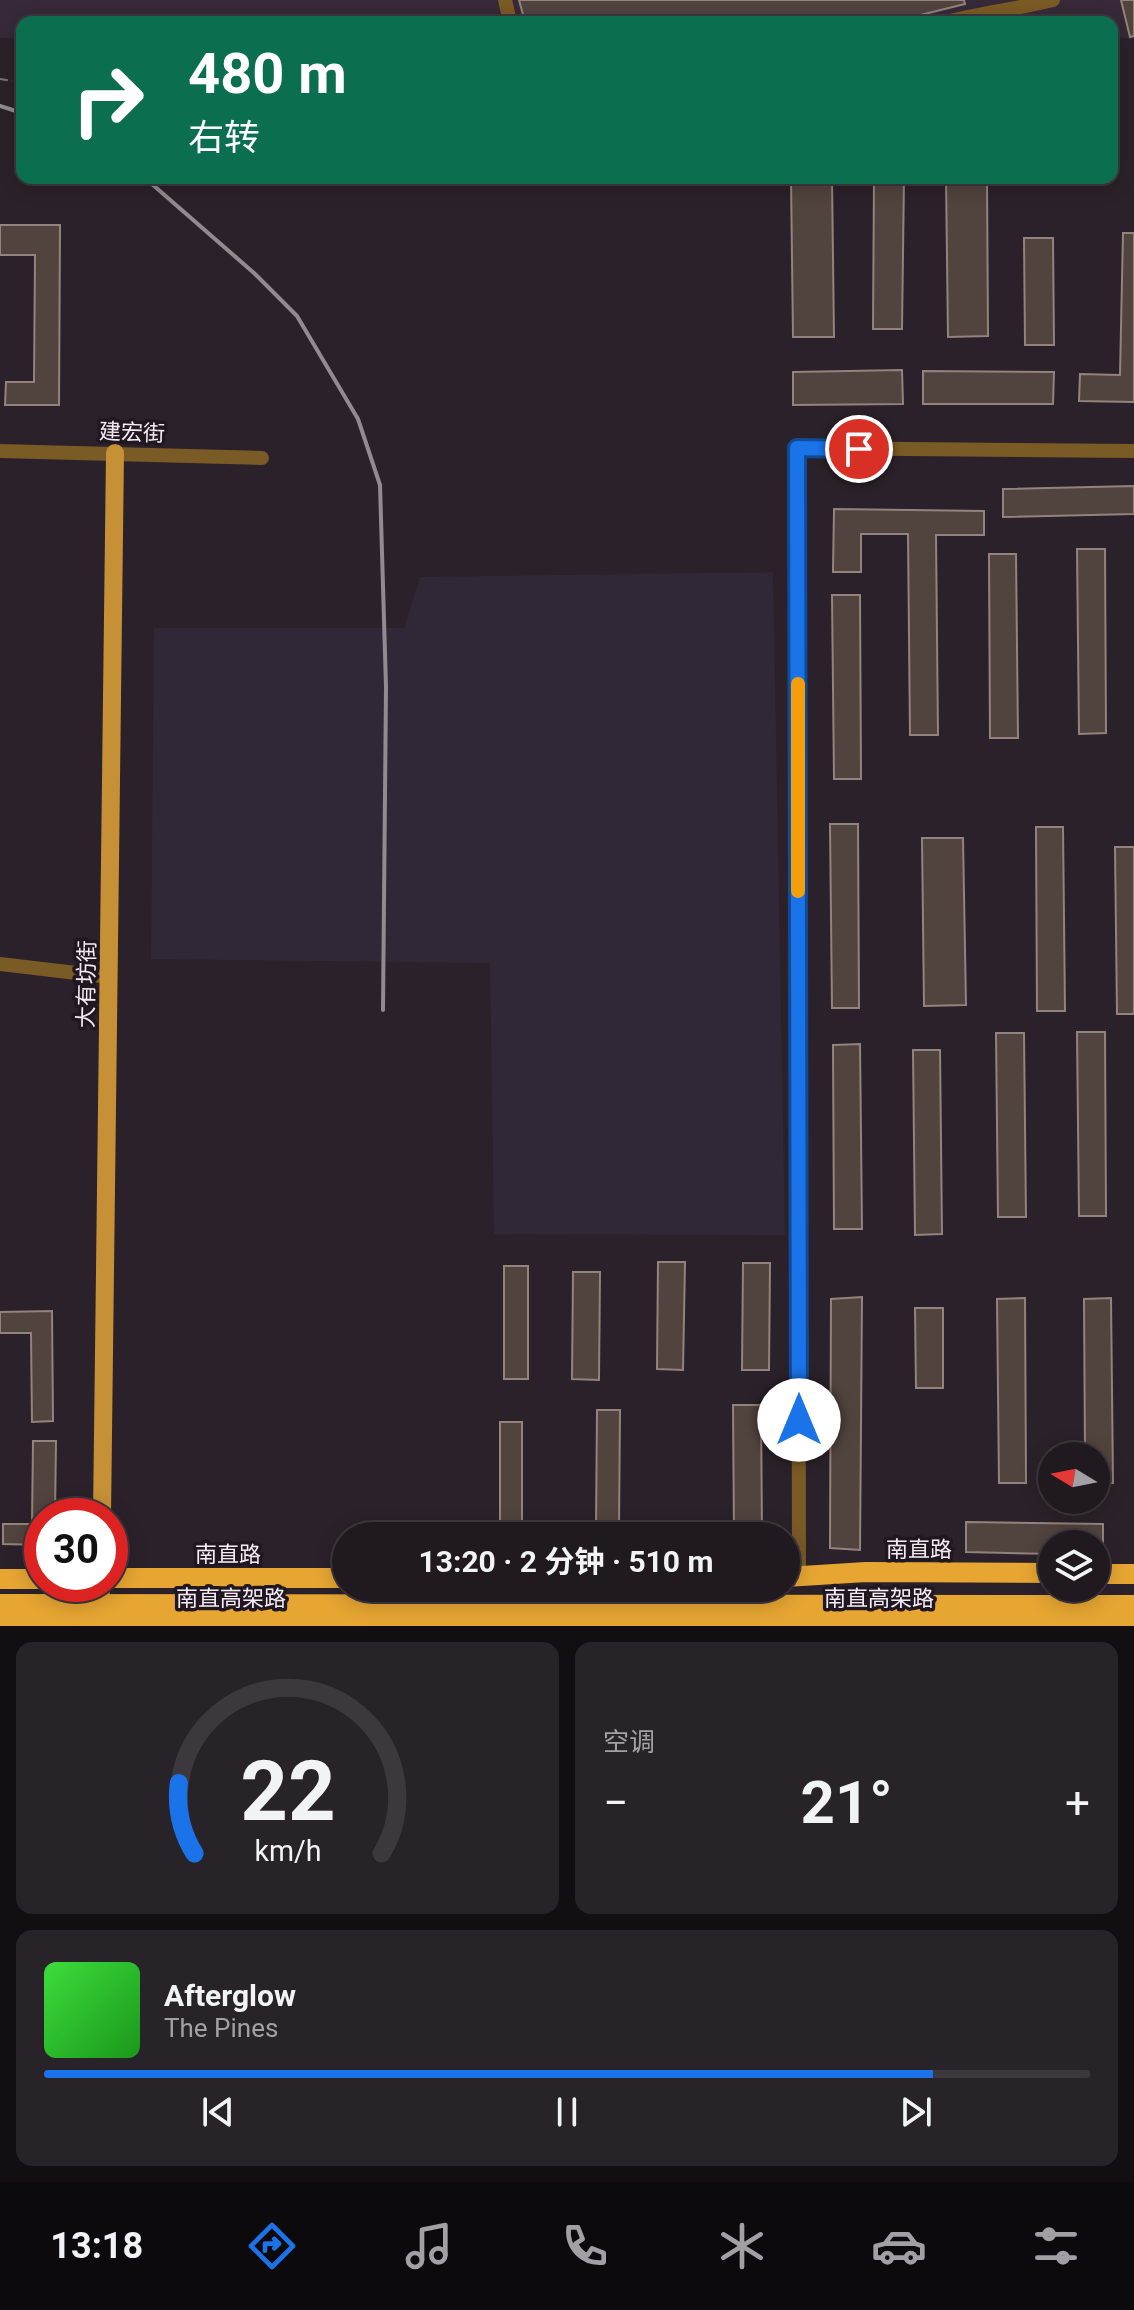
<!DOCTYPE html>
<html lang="zh">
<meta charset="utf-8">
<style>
:root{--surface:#201920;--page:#282229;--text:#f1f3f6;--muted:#a2a0a5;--line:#3d383e;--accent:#1a73e8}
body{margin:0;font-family:Roboto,"Noto Sans SC",sans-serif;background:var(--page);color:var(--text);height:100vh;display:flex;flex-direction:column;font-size:30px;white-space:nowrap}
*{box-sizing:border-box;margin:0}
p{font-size:26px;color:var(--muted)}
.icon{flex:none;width:44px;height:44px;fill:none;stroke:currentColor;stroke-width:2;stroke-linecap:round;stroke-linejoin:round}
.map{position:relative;height:1626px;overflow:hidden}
.side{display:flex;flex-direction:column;gap:16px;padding:16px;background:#120e12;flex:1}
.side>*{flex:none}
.top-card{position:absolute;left:16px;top:16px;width:1102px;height:168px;border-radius:16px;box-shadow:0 4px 20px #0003,0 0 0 2px var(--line);background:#0b6e4f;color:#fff;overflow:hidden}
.needle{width:52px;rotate:280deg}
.tools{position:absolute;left:1038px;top:1442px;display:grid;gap:16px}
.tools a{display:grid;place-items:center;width:72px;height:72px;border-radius:50%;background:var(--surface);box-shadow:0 4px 20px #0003,0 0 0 2px var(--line);font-size:40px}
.speed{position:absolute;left:24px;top:1498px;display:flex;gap:16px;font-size:40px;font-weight:700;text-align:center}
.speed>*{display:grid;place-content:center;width:104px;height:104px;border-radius:50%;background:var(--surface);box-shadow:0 4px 20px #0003,0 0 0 2px var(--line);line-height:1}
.speed .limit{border:12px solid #d22;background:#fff;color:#111}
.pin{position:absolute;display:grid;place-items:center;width:68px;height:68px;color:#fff;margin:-34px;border:4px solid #fff;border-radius:50%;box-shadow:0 2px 8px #0007}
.me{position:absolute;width:88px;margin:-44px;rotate:0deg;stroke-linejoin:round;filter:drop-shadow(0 0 6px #0008)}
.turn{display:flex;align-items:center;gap:28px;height:168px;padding:0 40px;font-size:36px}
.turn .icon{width:104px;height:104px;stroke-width:2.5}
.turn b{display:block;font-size:56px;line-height:68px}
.big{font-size:60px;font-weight:700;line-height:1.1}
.side .widget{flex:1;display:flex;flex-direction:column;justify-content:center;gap:12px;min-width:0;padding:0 28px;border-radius:16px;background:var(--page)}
.side .dial{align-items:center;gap:0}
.dial svg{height:208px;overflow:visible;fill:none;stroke:var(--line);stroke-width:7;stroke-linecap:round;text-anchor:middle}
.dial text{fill:var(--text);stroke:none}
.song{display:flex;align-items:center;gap:24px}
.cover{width:96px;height:96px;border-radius:12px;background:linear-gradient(135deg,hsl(120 70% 55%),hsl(120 70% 35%))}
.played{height:8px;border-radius:4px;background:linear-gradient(90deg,var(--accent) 85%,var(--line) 85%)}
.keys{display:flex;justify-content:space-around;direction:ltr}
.heat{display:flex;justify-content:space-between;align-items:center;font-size:44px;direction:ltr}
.side .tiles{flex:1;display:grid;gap:16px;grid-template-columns:1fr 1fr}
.widget:last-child{grid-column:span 2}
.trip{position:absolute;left:332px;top:1522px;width:468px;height:80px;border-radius:40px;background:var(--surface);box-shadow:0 4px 20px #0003,0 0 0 2px var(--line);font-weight:700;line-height:80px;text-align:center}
.menu{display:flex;height:128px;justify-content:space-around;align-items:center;background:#0d0a0d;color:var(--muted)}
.menu .icon{width:56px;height:56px}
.menu .on{color:var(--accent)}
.menu b{font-size:36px;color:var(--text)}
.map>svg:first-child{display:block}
.built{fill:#372937}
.industrial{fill:#312837}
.building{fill:#51433d;stroke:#93837c;stroke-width:2}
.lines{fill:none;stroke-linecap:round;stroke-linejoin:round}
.path{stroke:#7b727a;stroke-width:2;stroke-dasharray:8 4;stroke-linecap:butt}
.minor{stroke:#7a5a25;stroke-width:14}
.major{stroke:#c69136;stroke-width:18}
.highway{stroke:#e7a632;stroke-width:20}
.rail{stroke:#928a91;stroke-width:4}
.highway-bridge{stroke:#e7a632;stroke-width:20}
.route-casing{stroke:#114b97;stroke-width:20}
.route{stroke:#1a73e8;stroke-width:14}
.slow{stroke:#f59e0b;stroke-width:14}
.labels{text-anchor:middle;stroke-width:7;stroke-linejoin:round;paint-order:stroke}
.street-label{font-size:22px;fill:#f3ecf3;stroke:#211721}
</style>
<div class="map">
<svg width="1134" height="1626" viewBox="0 0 1134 1626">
<rect width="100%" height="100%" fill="#2b212a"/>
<path class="built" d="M0,0H1134V39L1112,37V22H22V39L0,38Z"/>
<path class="industrial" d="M773,572L785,1235L494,1234L490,963L151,959L154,628H404L420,577Z"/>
<g class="building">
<path d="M519,0H964L965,4L892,22H525Z"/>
<path d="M1121,0H1134V36L1130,37Z"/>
<path d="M791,178H832L834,337H793Z"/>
<path d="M874,178H904L902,329H873Z"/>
<path d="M946,178H987L988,336L948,337Z"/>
<path d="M0,225H60L59,405H5L6,382H34L35,255H0Z"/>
<path d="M1123,233H1134V402L1079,401L1080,374L1120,375Z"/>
<path d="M1024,238H1053L1054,345H1025Z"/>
<path d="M902,370L903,404L793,405V372Z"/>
<path d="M923,371L1054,372L1053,404H923Z"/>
<path d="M1134,486V514L1003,517V489Z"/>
<path d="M834,509L984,511V535H936L938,735H910L908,534H861V572H833Z"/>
<path d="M1077,549H1105L1106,733L1079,734Z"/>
<path d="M989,554H1016L1018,738H990Z"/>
<path d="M832,595H860L861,779H834Z"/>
<path d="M830,824H858L859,1008H832Z"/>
<path d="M1036,827H1063L1065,1011H1037Z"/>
<path d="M922,838H963L966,1005L924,1006Z"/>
<path d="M1115,847H1134V1014H1117Z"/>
<path d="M1077,1032H1105L1106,1216H1079Z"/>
<path d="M996,1033H1024L1026,1217H998Z"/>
<path d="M860,1044L862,1229H834L833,1045Z"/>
<path d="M913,1050H940L942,1234L915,1235Z"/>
<path d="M658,1262H685L683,1370L657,1369Z"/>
<path d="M743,1263H770L769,1370H742Z"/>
<rect x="504" y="1266" width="24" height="113"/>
<path d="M573,1272H600L599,1380L572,1379Z"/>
<path d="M862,1297L860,1550L830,1548L831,1299Z"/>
<path d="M1025,1298L1026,1483H999L997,1299Z"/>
<path d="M1111,1298L1113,1483H1096V1456H1085L1084,1299Z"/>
<path d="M915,1308H943V1388H916Z"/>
<path d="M52,1311L53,1421L32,1422L31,1333H0V1312Z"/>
<path d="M733,1405H761L762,1536H734Z"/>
<path d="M597,1410H620L619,1528L596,1527Z"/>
<path d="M500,1422H522V1530L500,1529Z"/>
<path d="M33,1441H56L55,1516H42V1545L3,1544V1524H32Z"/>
<path d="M966,1522L1103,1524V1544H1052V1554L966,1552Z"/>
</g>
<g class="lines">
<path class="path" d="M0,79L12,81"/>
<g class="minor">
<path d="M505,0L510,22"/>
<path d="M946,22C982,13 1017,9 1053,0"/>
<path d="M0,451L262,458"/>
<path d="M0,964L110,977"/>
<path d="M799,1577L797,448L1134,451"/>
</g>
<g class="major">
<path d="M102,1516L115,453"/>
<path d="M100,1619L101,1584"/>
</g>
<g class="highway">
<path d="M1096,1574H1134"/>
<path d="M786,1577L866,1572L1052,1573"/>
<path d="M110,1578H346"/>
<path d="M0,1579H42"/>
</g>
<g class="rail">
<path d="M0,106L22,113"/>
<path d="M145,178L254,273L297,316L358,419L380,485L386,687L383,1010"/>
</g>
<g class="highway-bridge">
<path d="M0,1604L1134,1605"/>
<path d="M0,1622H1134"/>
</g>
</g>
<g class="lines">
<defs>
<path id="route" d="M799,1420L797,448L859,449"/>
</defs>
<use href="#route" class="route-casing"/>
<use href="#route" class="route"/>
<path class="slow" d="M798,684V891"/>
</g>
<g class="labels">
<g class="street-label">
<text transform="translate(132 432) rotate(2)" y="8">建宏街</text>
<text transform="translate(86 984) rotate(-89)" y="8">大有坊街</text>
<text x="919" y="1557">南直路</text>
<text x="228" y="1562">南直路</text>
<text x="231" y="1606">南直高架路</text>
<text x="879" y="1606">南直高架路</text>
</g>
</g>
</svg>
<div class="tools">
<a><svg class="needle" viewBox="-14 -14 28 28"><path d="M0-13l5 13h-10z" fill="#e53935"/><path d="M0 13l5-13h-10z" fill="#a2a0a5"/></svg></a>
<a><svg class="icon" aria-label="layers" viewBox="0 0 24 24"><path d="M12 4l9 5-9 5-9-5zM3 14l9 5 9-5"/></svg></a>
</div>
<div class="speed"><div class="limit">30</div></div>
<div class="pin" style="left:859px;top:449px;background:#d93025"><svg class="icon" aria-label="arrive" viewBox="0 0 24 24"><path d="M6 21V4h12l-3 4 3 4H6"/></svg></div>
<svg class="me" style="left:799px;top:1420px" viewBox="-20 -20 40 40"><circle r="19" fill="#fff"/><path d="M0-13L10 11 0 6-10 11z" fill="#1a73e8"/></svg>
<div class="trip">13:20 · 2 分钟 · 510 m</div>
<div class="top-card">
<div class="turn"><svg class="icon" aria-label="right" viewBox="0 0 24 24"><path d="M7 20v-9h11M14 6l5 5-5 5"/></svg><div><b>480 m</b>右转</div></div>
</div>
</div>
<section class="side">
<div class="tiles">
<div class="widget dial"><svg viewBox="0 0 100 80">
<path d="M14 69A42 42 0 1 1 86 69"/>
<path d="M14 69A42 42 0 0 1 8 42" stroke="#1a73e8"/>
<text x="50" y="56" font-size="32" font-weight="700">22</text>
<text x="50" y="72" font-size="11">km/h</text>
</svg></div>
<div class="widget"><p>空调</p>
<div class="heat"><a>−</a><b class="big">21°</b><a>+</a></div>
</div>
<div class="widget">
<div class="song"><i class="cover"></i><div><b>Afterglow</b><p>The Pines</p></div></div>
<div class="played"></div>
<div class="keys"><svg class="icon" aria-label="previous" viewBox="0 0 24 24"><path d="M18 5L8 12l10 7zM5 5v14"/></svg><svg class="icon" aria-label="pause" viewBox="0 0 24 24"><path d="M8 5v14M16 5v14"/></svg><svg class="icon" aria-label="next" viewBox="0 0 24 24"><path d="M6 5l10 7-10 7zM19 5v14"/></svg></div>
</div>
</div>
</section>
<nav class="menu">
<b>13:18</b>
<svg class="icon on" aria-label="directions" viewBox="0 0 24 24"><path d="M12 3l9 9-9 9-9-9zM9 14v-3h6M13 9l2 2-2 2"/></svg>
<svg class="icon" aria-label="music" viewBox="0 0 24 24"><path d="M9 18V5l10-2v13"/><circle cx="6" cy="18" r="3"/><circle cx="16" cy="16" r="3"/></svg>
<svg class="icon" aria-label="phone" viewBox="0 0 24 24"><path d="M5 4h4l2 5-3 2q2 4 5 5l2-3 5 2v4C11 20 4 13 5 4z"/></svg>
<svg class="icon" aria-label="climate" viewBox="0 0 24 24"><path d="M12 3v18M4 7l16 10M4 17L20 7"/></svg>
<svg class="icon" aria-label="car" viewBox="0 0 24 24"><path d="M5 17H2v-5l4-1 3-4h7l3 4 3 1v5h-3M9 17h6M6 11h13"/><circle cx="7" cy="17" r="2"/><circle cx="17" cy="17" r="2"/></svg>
<svg class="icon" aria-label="filters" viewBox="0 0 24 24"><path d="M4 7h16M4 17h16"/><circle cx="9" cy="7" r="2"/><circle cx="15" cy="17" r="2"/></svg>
</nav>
